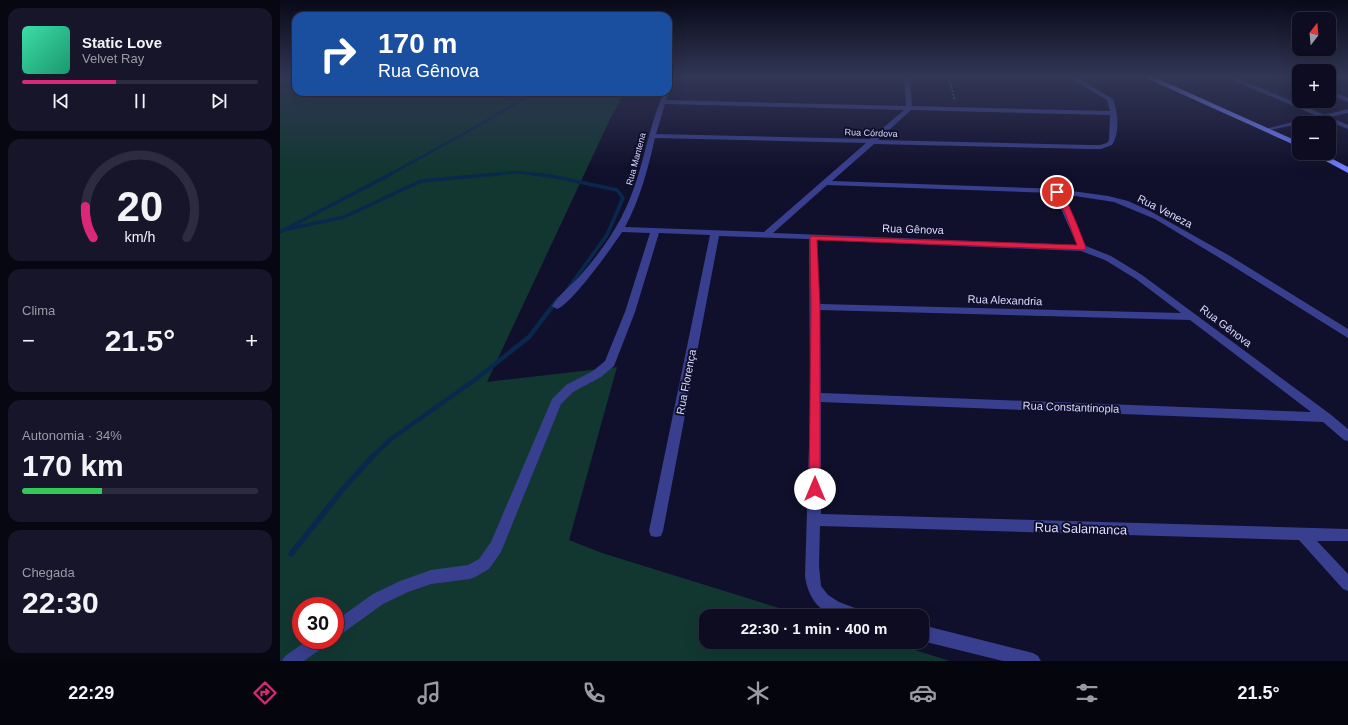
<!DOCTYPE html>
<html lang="pt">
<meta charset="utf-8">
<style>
:root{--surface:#0d0c21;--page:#16152a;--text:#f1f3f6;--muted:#9a9ba5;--line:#2d2c3f;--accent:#db2777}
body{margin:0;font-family:Helvetica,sans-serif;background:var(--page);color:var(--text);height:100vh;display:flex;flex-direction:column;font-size:15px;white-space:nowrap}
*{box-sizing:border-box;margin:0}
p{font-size:13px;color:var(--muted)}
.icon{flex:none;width:22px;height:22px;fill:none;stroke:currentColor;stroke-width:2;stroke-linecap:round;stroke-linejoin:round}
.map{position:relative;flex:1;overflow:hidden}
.drawer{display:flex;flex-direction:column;gap:8px;padding:8px;background:#070712;width:280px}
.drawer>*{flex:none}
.banner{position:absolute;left:12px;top:12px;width:380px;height:84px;border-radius:12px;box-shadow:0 4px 16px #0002,0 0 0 1px var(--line);background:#1a4fa0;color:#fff;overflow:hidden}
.needle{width:26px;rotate:16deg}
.controls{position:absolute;left:1012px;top:12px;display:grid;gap:8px}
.controls a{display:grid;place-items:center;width:44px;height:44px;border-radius:8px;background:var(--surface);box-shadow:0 4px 16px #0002,0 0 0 1px var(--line);font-size:20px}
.speed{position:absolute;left:12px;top:597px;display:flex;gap:8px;font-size:20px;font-weight:700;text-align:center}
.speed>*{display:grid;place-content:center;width:52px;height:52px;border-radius:50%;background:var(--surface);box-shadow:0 4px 16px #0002,0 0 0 1px var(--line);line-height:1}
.speed .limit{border:6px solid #d22;background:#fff;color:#111}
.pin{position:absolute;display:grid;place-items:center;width:34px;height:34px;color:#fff;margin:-17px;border:2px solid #fff;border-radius:50%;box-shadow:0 1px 4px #0007}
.me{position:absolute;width:44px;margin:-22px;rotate:0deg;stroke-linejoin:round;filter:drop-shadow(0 0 3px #0008)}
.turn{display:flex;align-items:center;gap:14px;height:84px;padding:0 20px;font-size:18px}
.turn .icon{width:52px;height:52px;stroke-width:2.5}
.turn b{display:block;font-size:28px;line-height:34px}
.big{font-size:30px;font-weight:700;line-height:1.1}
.drawer .card{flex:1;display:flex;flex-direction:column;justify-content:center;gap:6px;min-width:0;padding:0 14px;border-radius:12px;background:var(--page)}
.drawer .dial{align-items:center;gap:0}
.dial svg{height:104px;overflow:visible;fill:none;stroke:var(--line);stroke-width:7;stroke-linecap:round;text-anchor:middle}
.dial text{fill:var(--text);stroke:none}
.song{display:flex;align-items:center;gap:12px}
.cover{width:48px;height:48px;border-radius:6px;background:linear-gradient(135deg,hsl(160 70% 55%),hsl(160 70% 35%))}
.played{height:4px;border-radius:2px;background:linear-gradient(90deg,var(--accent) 40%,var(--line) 40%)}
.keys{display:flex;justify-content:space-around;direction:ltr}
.heat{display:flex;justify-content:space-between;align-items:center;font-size:22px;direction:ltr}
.charge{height:6px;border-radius:3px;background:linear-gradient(90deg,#34c759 34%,var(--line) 0)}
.trip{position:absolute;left:419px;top:609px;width:230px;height:40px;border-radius:12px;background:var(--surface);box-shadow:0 4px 16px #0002,0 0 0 1px var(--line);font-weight:700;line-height:40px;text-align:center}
.tabs{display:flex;height:64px;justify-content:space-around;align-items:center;background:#05050d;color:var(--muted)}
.tabs .icon{width:28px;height:28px}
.tabs .active{color:var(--accent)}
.tabs b{font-size:18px;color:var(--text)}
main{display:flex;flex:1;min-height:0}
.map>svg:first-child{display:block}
.green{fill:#123731;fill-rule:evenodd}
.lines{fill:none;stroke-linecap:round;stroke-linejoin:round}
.stream-far3{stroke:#08294d;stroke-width:2.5}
.stream-far2{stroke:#08294d;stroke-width:3.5}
.stream-far1{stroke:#08294d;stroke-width:4.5}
.stream{stroke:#08294d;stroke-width:5.5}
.path{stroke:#29c5a9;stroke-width:1.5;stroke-dasharray:1.5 2;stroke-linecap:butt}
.street{fill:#383f8e;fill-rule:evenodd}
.secondary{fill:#727fff;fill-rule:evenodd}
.route{fill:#e11d48;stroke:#92132f}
.labels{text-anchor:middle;stroke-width:4;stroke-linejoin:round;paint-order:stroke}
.far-street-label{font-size:9px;fill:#dbdbff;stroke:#11102c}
.street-label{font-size:11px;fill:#dbdbff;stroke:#11102c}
.near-street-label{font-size:13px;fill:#dbdbff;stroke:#11102c}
</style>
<main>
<section class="drawer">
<div class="card">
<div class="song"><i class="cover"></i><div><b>Static Love</b><p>Velvet Ray</p></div></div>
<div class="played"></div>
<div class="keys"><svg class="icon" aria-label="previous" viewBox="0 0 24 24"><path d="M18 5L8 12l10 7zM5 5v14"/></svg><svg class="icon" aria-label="pause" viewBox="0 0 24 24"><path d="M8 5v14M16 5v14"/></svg><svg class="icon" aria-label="next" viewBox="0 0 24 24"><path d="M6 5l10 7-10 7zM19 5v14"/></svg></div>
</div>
<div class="card dial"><svg viewBox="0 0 100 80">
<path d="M14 69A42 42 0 1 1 86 69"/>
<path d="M14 69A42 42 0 0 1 8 45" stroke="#db2777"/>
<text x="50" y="56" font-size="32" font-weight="700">20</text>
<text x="50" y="72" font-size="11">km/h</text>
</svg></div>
<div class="card"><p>Clima</p>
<div class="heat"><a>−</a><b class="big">21.5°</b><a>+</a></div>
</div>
<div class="card"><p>Autonomia · 34%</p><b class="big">170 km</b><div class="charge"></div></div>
<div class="card"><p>Chegada</p><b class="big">22:30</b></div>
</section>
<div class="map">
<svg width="1068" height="661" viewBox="0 0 1068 661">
<rect width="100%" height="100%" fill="#11102c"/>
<path class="green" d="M0,77H16V92H345L331,117L207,382L337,367L289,540L322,553L525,616H426V642H609L670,661H0ZM21,606H55V640H21Z"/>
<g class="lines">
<g class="stream-far3">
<path d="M978,87L1049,117"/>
<path d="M109,175L192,129L255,92"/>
<path d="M207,175L238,172L262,175"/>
</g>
<g class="stream-far2">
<path d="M253,174L271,176L337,190L343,198L327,235L287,290"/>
<path d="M8,229L64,217L141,181L218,174"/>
<path d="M0,232L111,174"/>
</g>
<path class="stream-far1" d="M91,458L111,439L196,379L249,337L278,299"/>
<path class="stream" d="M11,554L63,489L92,457"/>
<path class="path" d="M669,77L675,101"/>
<g class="street">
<path d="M391,77H397L386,100L626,106L624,77H630L632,106L830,111L827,100L788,77H796L833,99C838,112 840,133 832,145L821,149H810L594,144L552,181L777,189L828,196L848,201L870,211L950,256L1068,329V338L943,260L875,219L834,202L782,194L806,246L831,256L862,275L1050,414L1068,429V441L1064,440L1043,422L541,402V514L1068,529V541H1037L1068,574V591L1063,589L1019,540L540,526L539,566L541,586L548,595L559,602L583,611L585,616C576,616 565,618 556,616C537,612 527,593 525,576L530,414L529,239L439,236L383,531L381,536L376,537L371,536L369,531L430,235L379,233L355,312L334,366L321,377L293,392L281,404L221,552L209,569L195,577L190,579L151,584L128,592L103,604L60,635L55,637V621L93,594L120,581L151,570L188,565L199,559L211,542L272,399L286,385L313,371L325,361L345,312L370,233L342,232C333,246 291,305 277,309L272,306C279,295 290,286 299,277C315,259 330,239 341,218C363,177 366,132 384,92H388V84ZM385,104L624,110L590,139L376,134ZM631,110L830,115L829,140L827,143L820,145H810L598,140ZM375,138L586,143L484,232L345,227C360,199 368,169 375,138ZM547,185L774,193L797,245L493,233ZM537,240L801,251L825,260L856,279L901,313L540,304ZM540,310L910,320L1031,412L541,393Z"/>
<path d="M945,77H954L1044,115L1068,109V113L1050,117L1068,125V129L1043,119L985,131V129L1037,116Z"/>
<path d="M1011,77H1019V82Z"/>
<path d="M1049,90L1068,98V102L1049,94Z"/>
<path d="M642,625L753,653L758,656L761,661H723L642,641Z"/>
<path d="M28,640H49L46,645L24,661H2L5,656Z"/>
</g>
<g class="secondary">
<path d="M864,77H874L1019,142V147Z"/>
<path d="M1031,153H1041L1068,167V173Z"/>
</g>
</g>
<linearGradient id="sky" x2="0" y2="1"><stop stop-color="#090918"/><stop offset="0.45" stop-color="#323756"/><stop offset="1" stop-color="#323756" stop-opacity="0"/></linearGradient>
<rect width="1068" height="170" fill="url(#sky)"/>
<path class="route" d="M777,189C786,193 802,237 806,248L805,250L537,240L540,307V489L539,493L535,495L531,493L529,489L531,307L530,236L797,245L785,213L773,192Z"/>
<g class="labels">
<g class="far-street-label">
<text transform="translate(591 133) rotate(2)" y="3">Rua Córdova</text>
<text transform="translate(356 159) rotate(-75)" y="3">Rua Mantena</text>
</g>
<g class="street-label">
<text transform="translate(885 211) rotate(27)" y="4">Rua Veneza</text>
<text transform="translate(633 229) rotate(2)" y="4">Rua Gênova</text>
<text transform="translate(725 300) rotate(2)" y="4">Rua Alexandria</text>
<text transform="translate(946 326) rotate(37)" y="4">Rua Gênova</text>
<text transform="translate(406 382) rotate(-79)" y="4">Rua Florença</text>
<text transform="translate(791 407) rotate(2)" y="4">Rua Constantinopla</text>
</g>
<g class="near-street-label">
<text transform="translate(801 528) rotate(2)" y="5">Rua Salamanca</text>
</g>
</g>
</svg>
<div class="controls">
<a><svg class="needle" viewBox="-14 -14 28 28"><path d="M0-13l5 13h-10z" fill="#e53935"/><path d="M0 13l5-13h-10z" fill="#9a9ba5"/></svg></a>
<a>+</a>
<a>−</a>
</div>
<div class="speed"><div class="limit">30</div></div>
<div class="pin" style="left:777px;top:192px;background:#d93025"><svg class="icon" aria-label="arrive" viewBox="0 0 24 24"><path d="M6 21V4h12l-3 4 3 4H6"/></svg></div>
<svg class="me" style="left:535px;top:489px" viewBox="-20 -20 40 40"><circle r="19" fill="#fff"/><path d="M0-13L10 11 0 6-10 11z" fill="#e11d48"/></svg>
<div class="trip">22:30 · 1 min · 400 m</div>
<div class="banner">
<div class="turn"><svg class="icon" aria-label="right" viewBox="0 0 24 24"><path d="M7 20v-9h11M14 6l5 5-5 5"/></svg><div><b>170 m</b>Rua Gênova</div></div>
</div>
</div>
</main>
<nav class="tabs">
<b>22:29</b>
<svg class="icon active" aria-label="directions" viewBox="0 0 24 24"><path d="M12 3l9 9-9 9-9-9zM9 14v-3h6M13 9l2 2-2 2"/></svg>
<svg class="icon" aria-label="music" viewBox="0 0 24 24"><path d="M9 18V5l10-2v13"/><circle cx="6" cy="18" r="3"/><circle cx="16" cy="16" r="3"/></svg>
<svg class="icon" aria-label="phone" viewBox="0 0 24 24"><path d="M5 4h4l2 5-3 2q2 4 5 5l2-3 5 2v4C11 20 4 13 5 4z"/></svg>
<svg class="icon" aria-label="climate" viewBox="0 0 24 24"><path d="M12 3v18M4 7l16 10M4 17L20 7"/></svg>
<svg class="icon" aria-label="car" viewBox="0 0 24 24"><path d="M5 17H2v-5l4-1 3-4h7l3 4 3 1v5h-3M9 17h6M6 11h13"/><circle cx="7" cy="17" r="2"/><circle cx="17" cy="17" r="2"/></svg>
<svg class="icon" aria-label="filters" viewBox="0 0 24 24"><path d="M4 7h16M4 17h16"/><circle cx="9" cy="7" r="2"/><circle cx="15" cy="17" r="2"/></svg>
<b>21.5°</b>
</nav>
